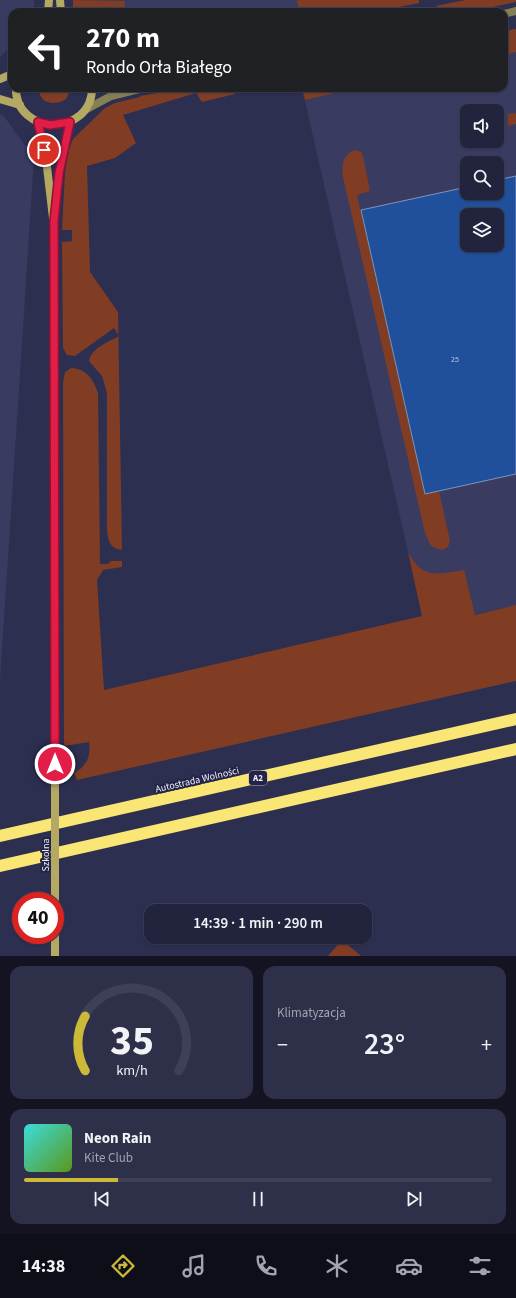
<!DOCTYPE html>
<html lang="pl">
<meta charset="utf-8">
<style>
:root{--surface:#22233d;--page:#2e2f48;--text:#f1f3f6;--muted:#a2a4b0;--line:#3f4057;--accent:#cdb938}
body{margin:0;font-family:"Source Sans 3",sans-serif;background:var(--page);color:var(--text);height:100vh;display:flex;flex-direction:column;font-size:15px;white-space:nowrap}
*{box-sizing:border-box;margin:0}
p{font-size:13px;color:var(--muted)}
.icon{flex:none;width:22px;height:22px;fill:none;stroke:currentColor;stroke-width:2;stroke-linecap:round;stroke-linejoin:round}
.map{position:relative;height:956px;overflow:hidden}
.details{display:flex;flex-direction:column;gap:10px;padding:10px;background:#131322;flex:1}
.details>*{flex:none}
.guide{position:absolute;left:8px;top:8px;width:500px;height:84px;border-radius:12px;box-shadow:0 1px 3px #0004,0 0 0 1px var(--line);background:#202124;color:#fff;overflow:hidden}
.tools{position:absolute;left:460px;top:104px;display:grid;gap:8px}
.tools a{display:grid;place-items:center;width:44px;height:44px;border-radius:8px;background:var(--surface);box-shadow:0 1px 3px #0004,0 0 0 1px var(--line);font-size:20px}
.speed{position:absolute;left:12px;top:892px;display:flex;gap:8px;font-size:20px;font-weight:700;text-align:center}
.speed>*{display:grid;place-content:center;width:52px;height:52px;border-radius:50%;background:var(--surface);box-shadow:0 1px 3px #0004,0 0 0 1px var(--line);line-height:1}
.speed .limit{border:6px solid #d22;background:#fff;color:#111}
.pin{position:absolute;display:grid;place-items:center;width:34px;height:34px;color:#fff;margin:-17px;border:2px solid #fff;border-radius:50%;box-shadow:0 1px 4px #0007}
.me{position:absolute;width:44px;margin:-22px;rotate:0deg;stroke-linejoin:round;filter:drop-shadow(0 0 3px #0008)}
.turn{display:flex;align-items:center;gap:14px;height:84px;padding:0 12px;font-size:18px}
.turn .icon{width:52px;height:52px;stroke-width:2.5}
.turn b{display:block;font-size:28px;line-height:34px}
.big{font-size:30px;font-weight:600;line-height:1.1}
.details .widget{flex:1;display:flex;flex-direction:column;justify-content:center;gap:6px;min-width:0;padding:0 14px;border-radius:12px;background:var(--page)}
.details .dial{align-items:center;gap:0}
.dial svg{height:104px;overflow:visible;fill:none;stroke:var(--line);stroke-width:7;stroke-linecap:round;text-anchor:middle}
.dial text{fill:var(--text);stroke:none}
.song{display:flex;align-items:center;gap:12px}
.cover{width:48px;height:48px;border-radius:6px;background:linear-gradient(135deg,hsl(180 70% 55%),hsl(90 70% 35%))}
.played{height:4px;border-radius:2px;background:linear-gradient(90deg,var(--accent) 20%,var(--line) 20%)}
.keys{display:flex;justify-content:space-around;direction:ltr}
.heat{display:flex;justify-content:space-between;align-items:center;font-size:22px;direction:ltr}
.details .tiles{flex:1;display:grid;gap:10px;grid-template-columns:1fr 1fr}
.widget:last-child{grid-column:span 2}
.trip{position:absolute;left:144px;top:904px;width:228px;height:40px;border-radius:12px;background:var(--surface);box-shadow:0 1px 3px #0004,0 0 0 1px var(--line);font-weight:600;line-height:40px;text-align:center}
.dock{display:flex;height:64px;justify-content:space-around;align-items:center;background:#0e0e18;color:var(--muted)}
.dock .icon{width:28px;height:28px}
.dock .on{color:var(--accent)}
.dock b{font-size:18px;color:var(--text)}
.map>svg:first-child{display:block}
.built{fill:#393b61;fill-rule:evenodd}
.green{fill:#803d24}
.building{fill:#204f9c;stroke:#7f95b9;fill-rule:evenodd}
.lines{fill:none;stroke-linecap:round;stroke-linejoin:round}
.street{stroke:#867e54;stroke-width:8}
.secondary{stroke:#b4a962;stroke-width:8}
.highway{stroke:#f9e675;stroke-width:12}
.secondary-bridge{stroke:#b4a962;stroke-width:8}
.route-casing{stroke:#92132f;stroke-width:10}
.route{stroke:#e11d48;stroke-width:7}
.labels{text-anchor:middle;stroke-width:4;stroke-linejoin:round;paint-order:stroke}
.number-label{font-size:8px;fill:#bac6e4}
.shield{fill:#242546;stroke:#b1b2c5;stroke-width:1}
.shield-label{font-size:9px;font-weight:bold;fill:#edeefc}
.street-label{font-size:10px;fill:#edeefc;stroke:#242546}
</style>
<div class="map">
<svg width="516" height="956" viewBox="0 0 516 956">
<rect width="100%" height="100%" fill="#2d2f51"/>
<g class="built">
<path d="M0,0H34V12H12V45L0,57Z"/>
<path d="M88,0H393L337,12H103Z"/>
<path d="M516,29V614L503,608L425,626L302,88H504V31ZM467,111H497V141H467ZM467,163H497V193H467ZM467,215H497V245H467Z"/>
<path d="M0,115H3L34,158L0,681Z"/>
</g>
<g class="green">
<path d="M73,0L125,1L124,12H73Z"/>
<path d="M297,0H419V3L374,12H299Z"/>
<path d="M465,0H516V2L468,12H440L436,6Z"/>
<path d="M516,29V52L504,55V31Z"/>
<path d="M39,88L48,93L52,88L71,89L66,99C55,107 38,103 39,88Z"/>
<path d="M185,88H234L235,94L202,102L196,93L123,115L136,143L115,158L87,166L90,272L118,312L122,550C109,548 108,540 107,529V393L102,376L89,361C91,348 109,342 119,336L114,328L75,356L67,355L63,348L62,242L72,241V230H62L65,172L69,150L73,139L105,108L115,103L140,97V96Z"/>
<path d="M302,88H357L305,100Z"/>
<path d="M516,113V124L508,126V114Z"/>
<path d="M355,150L361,152L363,156L370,191L357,195L425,494L439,491L450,541L448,547L442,550L431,546L425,533L343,177C341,166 343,154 355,150Z"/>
<path d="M71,368C87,369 93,379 98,393L100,564H108L111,561H122V567L103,570L97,580L104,690L422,616L408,552C423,580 437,574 464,570L475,615L516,605V681L77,780L74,773C87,766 91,756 89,742L64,746L63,383L65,372Z"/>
<path d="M342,940L361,956H328Z"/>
</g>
<path class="building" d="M516,176V474L425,494L361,210L467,187V193H497V180ZM467,215H497V245H467Z"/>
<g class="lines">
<g class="street">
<path d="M504,14L516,11"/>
<path d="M85,110L111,96L143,88"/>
</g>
<g class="secondary">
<path d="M60,0L61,12"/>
<path d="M48,12L49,0"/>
<path d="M0,79L12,74"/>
<path d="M16,88C15,136 92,137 92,88"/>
<path d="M0,99L20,105"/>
<path d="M38,122L45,150L53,218"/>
<path d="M55,755L54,221L59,173L70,122"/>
<path d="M55,956V922"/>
</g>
<g class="highway">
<path d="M0,836L516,719"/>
<path d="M0,866L516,749"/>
</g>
<path class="secondary-bridge" d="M55,755V922"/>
</g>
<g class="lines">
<defs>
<path id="route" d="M44,150L38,122L50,125L70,122L59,173L54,221L55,764"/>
</defs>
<use href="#route" class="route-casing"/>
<use href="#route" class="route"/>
</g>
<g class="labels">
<g class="number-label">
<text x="455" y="362">25</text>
</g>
<rect class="shield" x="249" y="771" width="18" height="14" rx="3"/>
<g class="shield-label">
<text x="258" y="781">A2</text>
</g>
<g class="street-label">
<text transform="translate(197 779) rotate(-13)" y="4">Autostrada Wolności</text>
<text transform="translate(45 855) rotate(-90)" y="4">Szkolna</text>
</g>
</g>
</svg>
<div class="tools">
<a><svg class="icon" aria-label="sound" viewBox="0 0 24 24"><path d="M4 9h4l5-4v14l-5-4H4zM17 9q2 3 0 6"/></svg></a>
<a><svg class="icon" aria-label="search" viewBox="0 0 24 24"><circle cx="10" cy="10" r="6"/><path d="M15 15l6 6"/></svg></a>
<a><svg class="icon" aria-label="layers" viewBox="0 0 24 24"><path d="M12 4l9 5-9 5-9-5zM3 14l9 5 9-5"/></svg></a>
</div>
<div class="speed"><div class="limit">40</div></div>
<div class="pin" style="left:44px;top:150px;background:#d93025"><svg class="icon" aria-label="arrive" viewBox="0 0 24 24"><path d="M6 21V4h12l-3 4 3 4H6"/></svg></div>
<svg class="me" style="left:55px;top:764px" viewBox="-20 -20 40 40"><circle r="17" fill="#e11d48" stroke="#fff" stroke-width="3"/><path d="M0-11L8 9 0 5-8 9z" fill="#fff"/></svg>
<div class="trip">14:39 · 1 min · 290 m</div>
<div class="guide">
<div class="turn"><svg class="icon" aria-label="left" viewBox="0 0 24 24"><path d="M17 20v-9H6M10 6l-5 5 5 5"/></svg><div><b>270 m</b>Rondo Orła Białego</div></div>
</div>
</div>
<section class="details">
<div class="tiles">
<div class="widget dial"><svg viewBox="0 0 100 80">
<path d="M14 69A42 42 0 1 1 86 69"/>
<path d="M14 69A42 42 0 0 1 14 27" stroke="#cdb938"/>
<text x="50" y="56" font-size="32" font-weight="700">35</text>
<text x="50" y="72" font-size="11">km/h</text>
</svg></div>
<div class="widget"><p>Klimatyzacja</p>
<div class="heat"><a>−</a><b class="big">23°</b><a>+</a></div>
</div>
<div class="widget">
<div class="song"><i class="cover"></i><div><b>Neon Rain</b><p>Kite Club</p></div></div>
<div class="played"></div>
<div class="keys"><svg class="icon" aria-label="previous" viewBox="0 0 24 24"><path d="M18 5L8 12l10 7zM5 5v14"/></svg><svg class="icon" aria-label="pause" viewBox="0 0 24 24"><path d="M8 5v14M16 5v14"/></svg><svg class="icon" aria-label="next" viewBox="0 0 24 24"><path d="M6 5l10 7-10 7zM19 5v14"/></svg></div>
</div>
</div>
</section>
<nav class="dock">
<b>14:38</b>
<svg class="icon on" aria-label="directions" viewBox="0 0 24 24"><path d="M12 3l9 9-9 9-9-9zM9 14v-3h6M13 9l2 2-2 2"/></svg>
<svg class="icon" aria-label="music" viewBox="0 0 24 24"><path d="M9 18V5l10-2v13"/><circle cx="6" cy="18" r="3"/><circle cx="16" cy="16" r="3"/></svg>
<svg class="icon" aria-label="phone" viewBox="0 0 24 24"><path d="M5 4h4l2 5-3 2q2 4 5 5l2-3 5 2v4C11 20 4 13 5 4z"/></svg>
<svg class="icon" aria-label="climate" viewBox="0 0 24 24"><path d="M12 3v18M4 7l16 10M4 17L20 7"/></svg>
<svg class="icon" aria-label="car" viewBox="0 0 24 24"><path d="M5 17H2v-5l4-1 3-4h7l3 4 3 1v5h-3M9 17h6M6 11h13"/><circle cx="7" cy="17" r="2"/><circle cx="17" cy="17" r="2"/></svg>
<svg class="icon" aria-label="filters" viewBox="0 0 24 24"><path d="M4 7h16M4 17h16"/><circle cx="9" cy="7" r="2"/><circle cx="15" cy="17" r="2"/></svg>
</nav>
